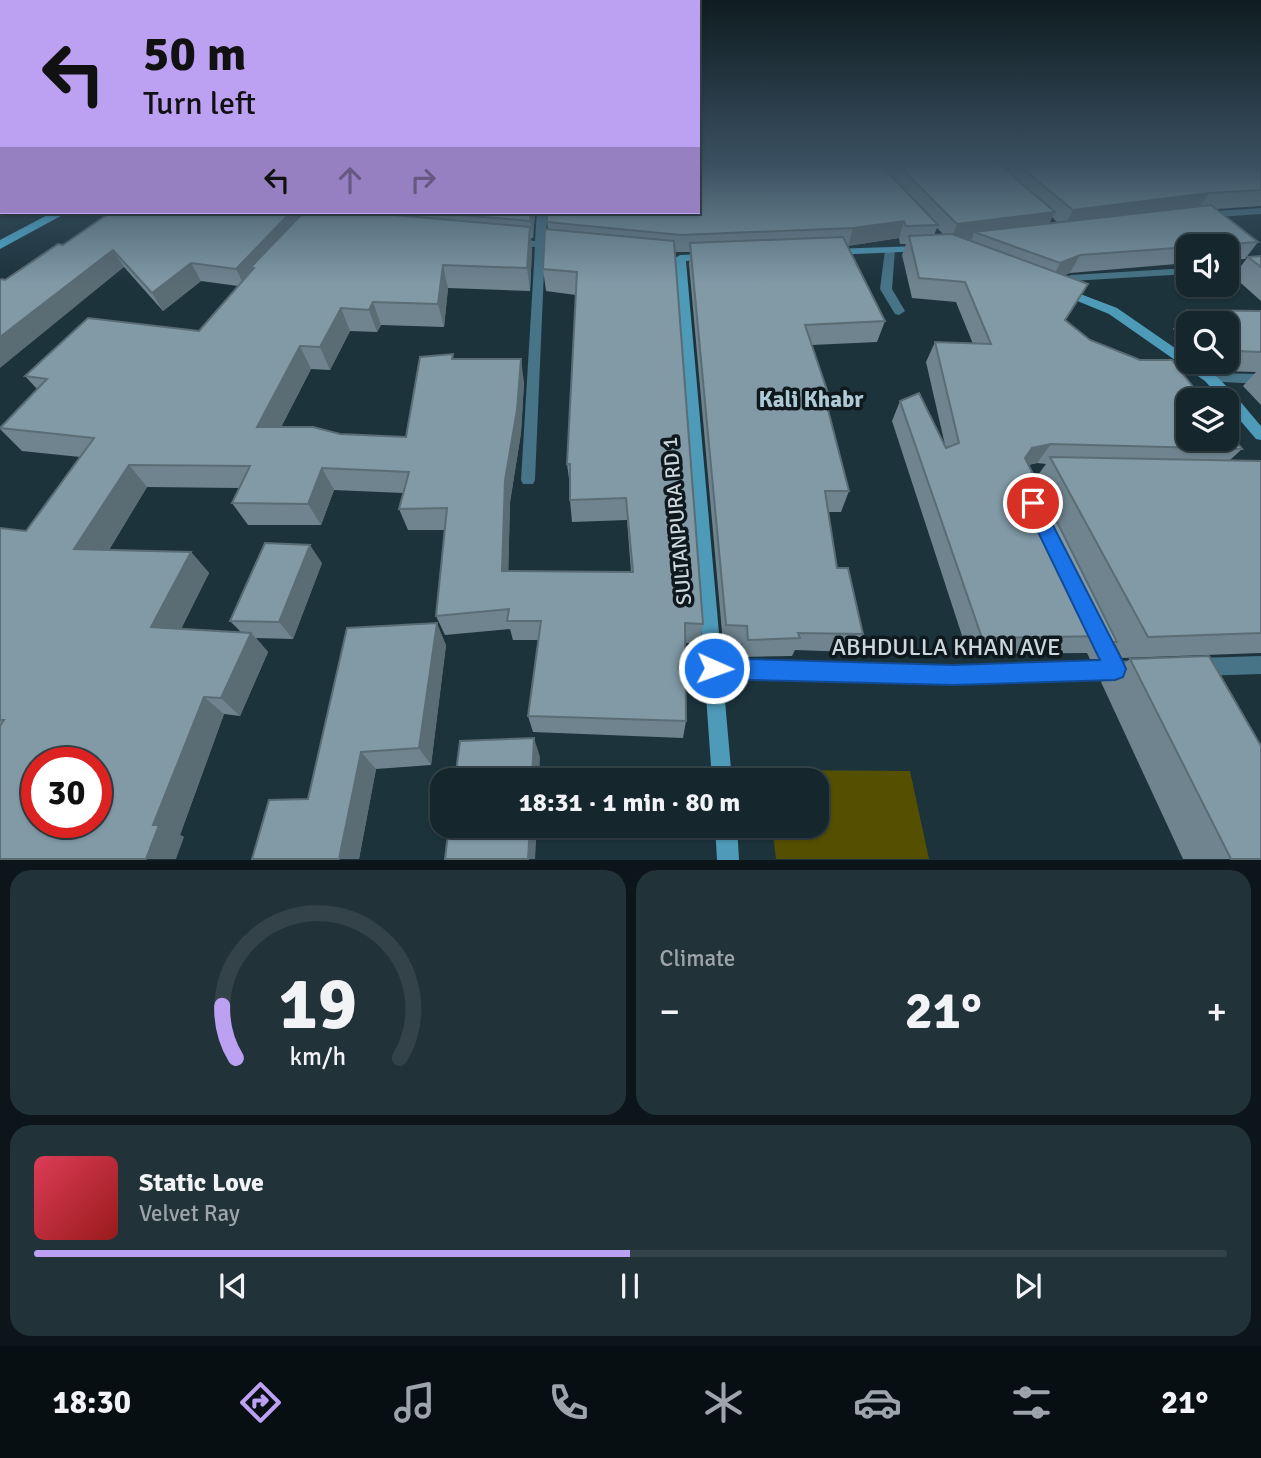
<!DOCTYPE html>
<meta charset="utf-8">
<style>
:root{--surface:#15262d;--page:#223239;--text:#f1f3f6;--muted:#9da5aa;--line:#344349;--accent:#bca0f2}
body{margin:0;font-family:Signika,sans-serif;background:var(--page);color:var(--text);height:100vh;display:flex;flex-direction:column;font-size:26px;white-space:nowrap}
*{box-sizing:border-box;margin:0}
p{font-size:23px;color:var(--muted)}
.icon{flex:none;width:38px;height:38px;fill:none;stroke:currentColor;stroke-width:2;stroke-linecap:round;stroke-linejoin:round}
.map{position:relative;height:860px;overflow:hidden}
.sheet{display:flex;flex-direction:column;gap:10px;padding:10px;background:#0c1519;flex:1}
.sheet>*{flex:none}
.banner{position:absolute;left:0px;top:0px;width:700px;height:214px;box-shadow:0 2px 5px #0004,0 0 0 2px var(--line);background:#bca0f2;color:#111;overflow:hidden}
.controls{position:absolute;left:1176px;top:234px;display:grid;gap:14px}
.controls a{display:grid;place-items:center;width:63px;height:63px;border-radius:14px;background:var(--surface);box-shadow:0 2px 5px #0004,0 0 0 2px var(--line);font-size:35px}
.speed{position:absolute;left:21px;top:747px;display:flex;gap:14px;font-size:35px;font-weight:700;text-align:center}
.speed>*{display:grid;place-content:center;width:91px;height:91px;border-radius:50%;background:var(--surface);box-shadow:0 2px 5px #0004,0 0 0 2px var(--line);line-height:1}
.speed .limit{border:10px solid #d22;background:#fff;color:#111}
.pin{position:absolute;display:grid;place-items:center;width:60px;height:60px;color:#fff;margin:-30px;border:4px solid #fff;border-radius:50%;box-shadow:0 2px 7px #0007}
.me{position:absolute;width:77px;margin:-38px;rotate:92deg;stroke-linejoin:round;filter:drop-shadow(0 0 5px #0008)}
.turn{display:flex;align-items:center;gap:24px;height:147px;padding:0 28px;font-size:32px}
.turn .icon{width:91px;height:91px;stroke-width:2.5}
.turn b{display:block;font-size:49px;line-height:60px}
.lanes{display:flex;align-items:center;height:66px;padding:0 28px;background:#0003;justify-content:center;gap:35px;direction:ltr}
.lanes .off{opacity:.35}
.big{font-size:52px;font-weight:700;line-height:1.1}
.sheet .card{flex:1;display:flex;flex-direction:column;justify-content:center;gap:10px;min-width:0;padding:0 24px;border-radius:21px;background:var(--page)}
.sheet .dial{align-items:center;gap:0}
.dial svg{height:182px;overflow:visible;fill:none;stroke:var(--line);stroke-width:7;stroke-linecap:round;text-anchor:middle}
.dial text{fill:var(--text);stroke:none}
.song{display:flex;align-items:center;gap:21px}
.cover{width:84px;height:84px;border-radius:10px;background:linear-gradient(135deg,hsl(350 70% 55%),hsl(0 70% 35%))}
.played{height:7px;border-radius:4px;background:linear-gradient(90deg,var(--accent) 50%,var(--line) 50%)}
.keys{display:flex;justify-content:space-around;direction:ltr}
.heat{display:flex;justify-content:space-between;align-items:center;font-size:38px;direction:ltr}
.sheet .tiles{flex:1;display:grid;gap:10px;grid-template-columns:1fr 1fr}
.card:last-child{grid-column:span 2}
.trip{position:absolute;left:430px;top:768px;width:399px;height:70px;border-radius:21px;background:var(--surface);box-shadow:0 2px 5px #0004,0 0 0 2px var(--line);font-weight:700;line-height:70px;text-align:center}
.tabs{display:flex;height:112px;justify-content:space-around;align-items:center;background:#080f12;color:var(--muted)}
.tabs .icon{width:49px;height:49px}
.tabs .active{color:var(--accent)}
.tabs b{font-size:32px;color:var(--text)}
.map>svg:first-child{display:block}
.green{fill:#554f00}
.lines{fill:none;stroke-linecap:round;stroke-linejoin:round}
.street{fill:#477487;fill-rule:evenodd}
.secondary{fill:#4e9bb9;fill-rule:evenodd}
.primary{fill:#52b8df;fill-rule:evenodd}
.wall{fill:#6f848f;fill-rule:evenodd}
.shaded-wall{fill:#5a6c74}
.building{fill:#819aa6;stroke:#5a6c74;stroke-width:2;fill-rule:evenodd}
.route{fill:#1a73e8;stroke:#114b97;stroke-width:2}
.labels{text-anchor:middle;stroke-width:7;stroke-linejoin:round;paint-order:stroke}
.street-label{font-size:21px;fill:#cbd8de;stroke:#0f191d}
.neighbourhood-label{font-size:23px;font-weight:bold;fill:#afcad6;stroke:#0f191d}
.near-street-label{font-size:24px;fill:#cbd8de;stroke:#0f191d}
</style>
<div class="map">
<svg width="1261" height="860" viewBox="0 0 1261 860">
<rect width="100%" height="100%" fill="#1c333c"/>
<path class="green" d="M765,770L910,771L929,859H776L772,826H817V780H766Z"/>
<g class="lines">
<g class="street">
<path d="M1261,208V214L1203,218L1198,215L1203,212Z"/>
<path d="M537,212H547L546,241L564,243L569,246L564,249L545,248L535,480L533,484H523L521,480L535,247L514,245L509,242L514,239L535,241Z"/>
<path d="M890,247L895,250L892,289L905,311L899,315L895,314L880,289L885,250Z"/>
<path d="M1261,265V271L1227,273V267Z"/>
<path d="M1188,268V274L1072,281L1054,287L1048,284L1071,275Z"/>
<path d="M1210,373L1261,374V384L1205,381L1203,378L1205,375Z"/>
<path d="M1099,628L1105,630L1120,661L1136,660L1142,663L1145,669L1142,675L1136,678L953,684L714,678L708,675L705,669L708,663L714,660L953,666L1102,661L1090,636L1093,630Z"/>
<path d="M1261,656V674L1198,676L1192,673L1189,667L1192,661L1198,658Z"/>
</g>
<g class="secondary">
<path d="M920,246L924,247V251L832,255L827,252L832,249Z"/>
<path d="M707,254L711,255V259L686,261L732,780H712L675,258L680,255Z"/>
<path d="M1062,287L1117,308L1188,357V362C1212,362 1245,408 1261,426V440L1256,439L1227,405V401H1223L1205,381L1109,314L1058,293V289Z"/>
<path d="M715,826H737L739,860H717Z"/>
</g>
<path class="primary" d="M53,212H68L0,249V240Z"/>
</g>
<g class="wall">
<path d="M698,164H1261V206L1216,209L1258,242L1245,259L1227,260V247H1188V263L1070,273L1063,275L1065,321L1090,340L1242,449L1230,460L1261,461V653L1122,658L1115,644L1098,659H1090L1087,653L968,654L892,421L900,401L945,445L926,362L935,342L973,344L956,302L912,298L902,255L906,244H900L899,238L847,246L885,321L877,342L812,345L831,402L828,411L849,491L841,512H828L837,568L863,634L853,652L795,650L792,656L743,657L742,644L723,643L689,264L690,252H675L703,624L700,643H685L686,721L683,738L533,732L528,716L538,640H513L510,629L445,635L436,616L445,530H408L399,509L403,493L334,490L321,525H248L232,503L239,488L147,487L109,550L191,552L209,573L181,629L241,632L230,621L322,563L293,639L256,638L268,652L240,716L224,714L180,835L184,837L0,859V528L26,531L80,457L22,451L0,429V428L37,389L25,376L199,331L238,286L201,281L163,311L124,267L5,280L63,245L111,212H535L533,238H531L532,249L530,291L448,288L444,327L381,325L377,332L350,331L330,370L311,369L281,427L340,434L406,437L455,359L524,382L521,433L510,502L508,571L631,572L627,520L572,522L570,500V486L567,464L576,295L546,291L543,269L548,229L547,222ZM1011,166L1008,172L1002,167ZM1052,217L1058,223L1049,224ZM937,228L943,234L934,235ZM1037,463L1046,464L1035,479L1028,465Z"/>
<path d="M1261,256V301L1233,276L1248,257Z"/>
<path d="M1188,310L1261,311V405L1243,386L1256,372L1220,371L1211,362H1227V324H1188V343L1173,329Z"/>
<path d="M446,645L431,765L376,769L359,859H252Z"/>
<path d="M1130,659L1261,859H1183L1101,682Z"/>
</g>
<g class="shaded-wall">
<path d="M997,164H1012L1011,166L995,168Z"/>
<path d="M1209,193L1198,210L1064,227L1073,210Z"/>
<path d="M291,212H304L254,268L251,267L255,276L245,287L236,269Z"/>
<path d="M531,212H535L533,238L530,221Z"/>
<path d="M1055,212L1046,229L974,232L972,239L950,242L957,224Z"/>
<path d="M904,221L899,238L848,246L853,228Z"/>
<path d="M530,227L532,249L530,291L527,268Z"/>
<path d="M113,250L124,267L0,368V337Z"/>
<path d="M1080,255L1070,273L1051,281L1060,263Z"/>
<path d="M191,263L201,281L163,311L152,293Z"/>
<path d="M443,265L448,288L444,327L438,304Z"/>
<path d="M373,302L381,325L377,332L369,310Z"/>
<path d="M341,308L350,331L330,370L320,347Z"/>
<path d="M300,346L311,369L270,449L257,427Z"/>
<path d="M521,359L524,382L521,433L510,502L508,591L502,571L505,480Z"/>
<path d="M1051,444L1037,463L1019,467L1032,448Z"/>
<path d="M129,465L147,487L96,570L74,549Z"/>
<path d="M322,468L334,490L321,525L308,504Z"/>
<path d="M310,545L322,563L293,639L279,622Z"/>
<path d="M191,552L209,573L172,646L151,627Z"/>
<path d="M437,623L446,645L431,765L419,748Z"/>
<path d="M251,633L268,652L240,716L221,698Z"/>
<path d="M204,697L224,714L180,835L184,837L176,859H146L153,825Z"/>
<path d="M534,738L540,757L539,780H532Z"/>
<path d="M361,752L376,769L359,859H339Z"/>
<path d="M530,826H537L535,859H528Z"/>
</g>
<g class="building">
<path d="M698,164H880L938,225L906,226L904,221L853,228L681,235L547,222V212H698Z"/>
<path d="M897,164H999L1055,212L957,224Z"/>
<path d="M1017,164H1261V190L1209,193L1073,210Z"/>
<path d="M1211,205L1258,242L1080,255L1060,263L974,232Z"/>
<path d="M111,212H291L236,269L191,263L152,293L113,250L0,337V280L2,279L5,280L58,244L63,245Z"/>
<path d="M304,212H381L395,215L530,227L527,268L443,265L438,304L373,302L369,310L341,308L320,347L300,346L257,427H313L340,434L406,437L420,357L453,354L452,359H521L517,410L505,480L502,571L633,572L626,498L570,500V464H567L577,272L543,269L545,229L674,241L703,624L685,623L686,721L528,716L541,621H507L509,609L436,616L447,508L399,509L409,472L322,468L308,504L232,503L250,466L129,465L74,549L191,552L151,627L251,633L221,698L204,697L153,825H159L146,859H0V726L4,720H0V528L26,531L94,438L0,428L47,379L25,376L88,318L199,331L254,268L251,267ZM37,763H96V822H37Z"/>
<path d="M425,212H531L530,221Z"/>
<path d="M952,234L1088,284L1065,320L1090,340L1140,360H1172L1204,401H1188V439H1227V430L1242,449L1051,444L1032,448L1025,458L1117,642H1109L1106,636L982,638L900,401L919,393L946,448L959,443L935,342L991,344L965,282L919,278L909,236Z"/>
<path d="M843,237L885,321L805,325L831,402H826L849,491H825L837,568H848L863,634L798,633L800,638L748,640L747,626L726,625L690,243Z"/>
<path d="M1261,256V267L1248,257Z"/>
<path d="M1188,310L1261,311V352L1237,351L1227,342V324H1205Z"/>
<path d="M1050,457L1261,461V633L1148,637Z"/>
<path d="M265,543L310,545L279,622L230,621Z"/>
<path d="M437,623L419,748L361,752L339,859H252L269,800L308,799L347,628Z"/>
<path d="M1209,656L1261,746V859H1231L1130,659Z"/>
<path d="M534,738L532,780H455L460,741Z"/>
<path d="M449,826H530L528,859H445Z"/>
</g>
<linearGradient id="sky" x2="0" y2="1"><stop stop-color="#0f1c21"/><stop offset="0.58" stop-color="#3a5061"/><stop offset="1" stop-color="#3a5061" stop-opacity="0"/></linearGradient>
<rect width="1261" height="284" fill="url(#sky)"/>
<path class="route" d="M1033,496L1039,498L1123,662L1126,669L1123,677L1115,680L953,685L714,679L707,676L704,668L707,661L714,658L953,665L1100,660L1024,503L1027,498Z"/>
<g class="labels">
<g class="street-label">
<text transform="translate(677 521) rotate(-95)" y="7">SULTANPURA RD 1</text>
</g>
<g class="neighbourhood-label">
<text x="811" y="407">Kali Khabr</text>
</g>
<g class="near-street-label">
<text x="946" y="655">ABHDULLA KHAN AVE</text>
</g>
</g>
</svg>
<div class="controls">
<a><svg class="icon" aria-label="sound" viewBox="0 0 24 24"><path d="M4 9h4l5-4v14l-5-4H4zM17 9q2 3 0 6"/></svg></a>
<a><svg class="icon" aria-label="search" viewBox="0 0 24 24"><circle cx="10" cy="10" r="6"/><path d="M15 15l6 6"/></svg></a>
<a><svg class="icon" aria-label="layers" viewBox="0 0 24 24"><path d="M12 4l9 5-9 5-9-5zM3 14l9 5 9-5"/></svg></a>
</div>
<div class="speed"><div class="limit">30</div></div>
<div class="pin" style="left:1033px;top:503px;background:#d93025"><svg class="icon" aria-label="arrive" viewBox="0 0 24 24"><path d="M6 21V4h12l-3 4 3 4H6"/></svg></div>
<svg class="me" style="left:714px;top:668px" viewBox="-20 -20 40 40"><circle r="17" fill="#1a73e8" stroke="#fff" stroke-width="3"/><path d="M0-11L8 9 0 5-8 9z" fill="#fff"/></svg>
<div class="trip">18:31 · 1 min · 80 m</div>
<div class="banner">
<div class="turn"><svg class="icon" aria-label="left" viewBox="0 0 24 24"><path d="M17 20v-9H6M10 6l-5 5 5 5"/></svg><div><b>50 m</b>Turn left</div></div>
<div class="lanes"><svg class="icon" aria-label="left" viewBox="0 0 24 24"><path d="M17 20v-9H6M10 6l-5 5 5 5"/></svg><svg class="icon off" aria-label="ahead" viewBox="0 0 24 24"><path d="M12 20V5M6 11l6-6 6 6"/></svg><svg class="icon off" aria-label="right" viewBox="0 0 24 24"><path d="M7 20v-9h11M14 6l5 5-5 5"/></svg></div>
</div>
</div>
<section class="sheet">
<div class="tiles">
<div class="card dial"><svg viewBox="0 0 100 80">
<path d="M14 69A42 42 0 1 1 86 69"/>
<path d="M14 69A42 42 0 0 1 8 46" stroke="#bca0f2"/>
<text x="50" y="56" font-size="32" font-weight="700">19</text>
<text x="50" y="72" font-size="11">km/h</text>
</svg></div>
<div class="card"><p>Climate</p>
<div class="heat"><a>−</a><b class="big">21°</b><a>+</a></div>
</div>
<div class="card">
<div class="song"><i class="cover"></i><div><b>Static Love</b><p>Velvet Ray</p></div></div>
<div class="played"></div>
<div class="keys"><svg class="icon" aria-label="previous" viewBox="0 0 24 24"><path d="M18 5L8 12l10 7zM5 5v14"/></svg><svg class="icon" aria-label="pause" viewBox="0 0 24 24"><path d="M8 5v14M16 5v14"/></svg><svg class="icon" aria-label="next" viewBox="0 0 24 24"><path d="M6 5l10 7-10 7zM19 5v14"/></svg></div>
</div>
</div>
</section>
<nav class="tabs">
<b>18:30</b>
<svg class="icon active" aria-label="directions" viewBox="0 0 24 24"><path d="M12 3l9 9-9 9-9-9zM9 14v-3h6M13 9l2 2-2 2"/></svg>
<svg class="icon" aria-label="music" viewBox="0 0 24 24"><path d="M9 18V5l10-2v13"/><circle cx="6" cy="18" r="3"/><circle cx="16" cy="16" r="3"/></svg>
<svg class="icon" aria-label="phone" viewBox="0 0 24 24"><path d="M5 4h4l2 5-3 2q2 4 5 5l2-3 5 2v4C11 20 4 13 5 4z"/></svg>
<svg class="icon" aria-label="climate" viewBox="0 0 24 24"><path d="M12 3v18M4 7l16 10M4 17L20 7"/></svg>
<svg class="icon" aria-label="car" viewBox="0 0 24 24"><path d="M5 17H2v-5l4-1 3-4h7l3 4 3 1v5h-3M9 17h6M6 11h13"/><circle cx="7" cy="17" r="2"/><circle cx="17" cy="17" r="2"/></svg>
<svg class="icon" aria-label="filters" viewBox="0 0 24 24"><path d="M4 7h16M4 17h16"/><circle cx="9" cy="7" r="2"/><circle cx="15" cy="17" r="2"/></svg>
<b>21°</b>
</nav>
